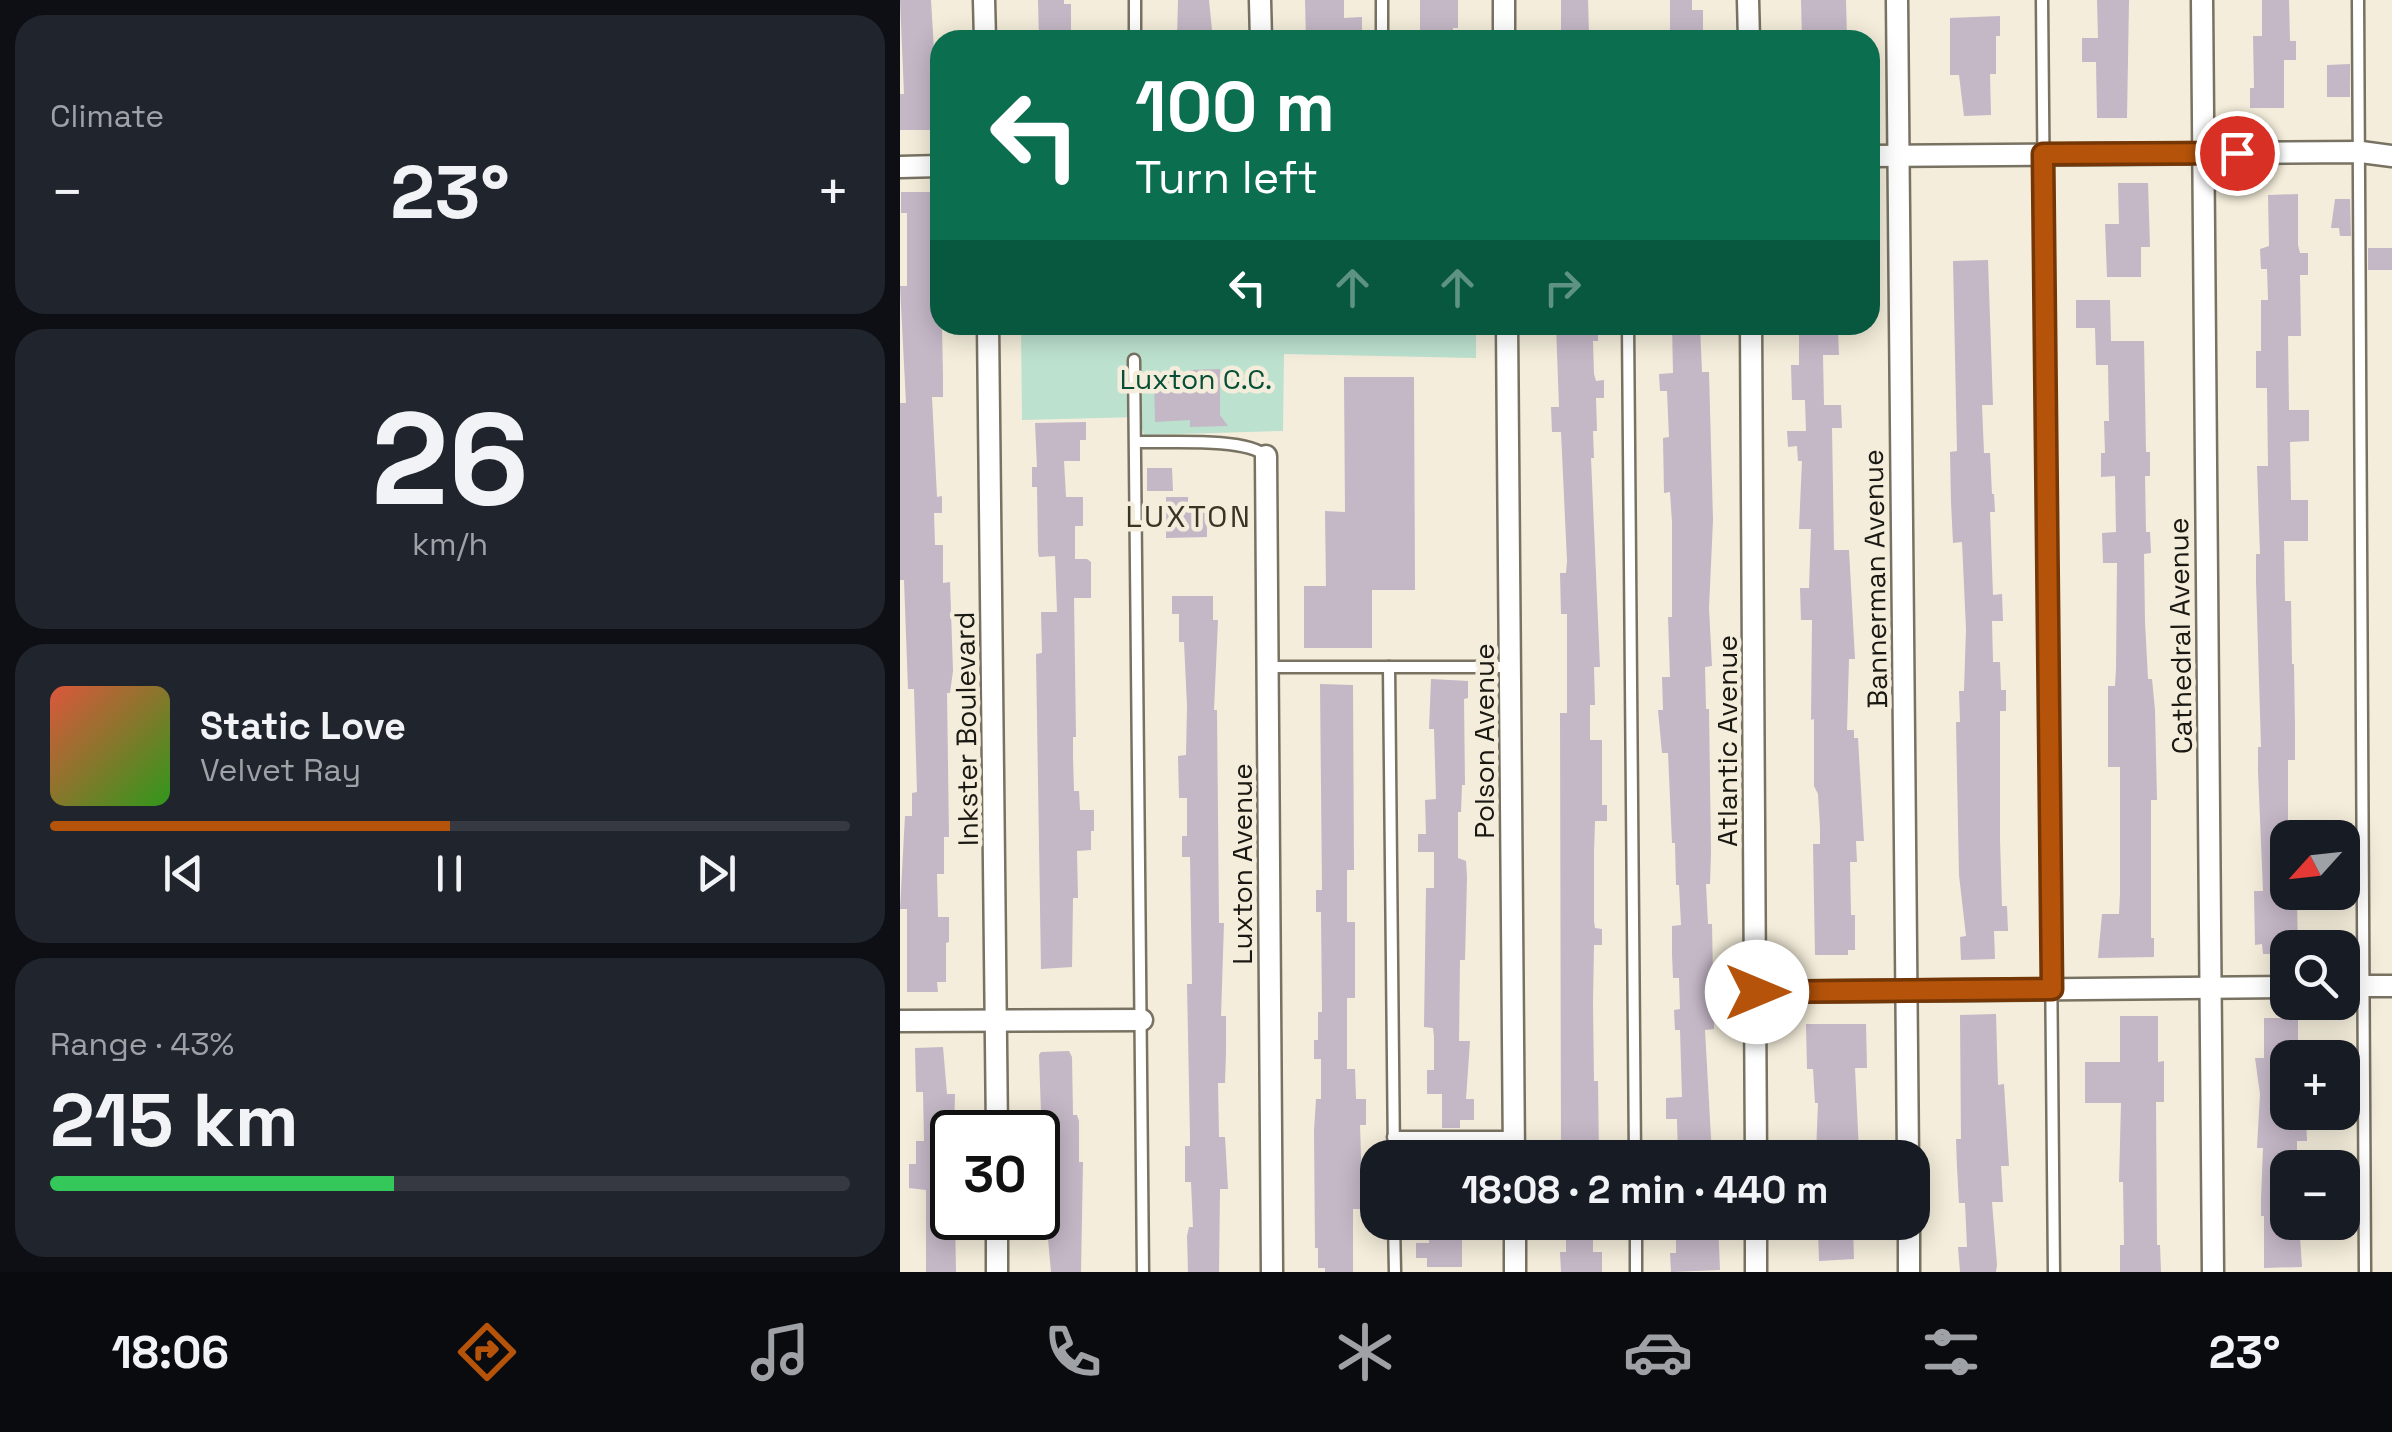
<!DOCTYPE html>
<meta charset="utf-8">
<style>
:root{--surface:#171b24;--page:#20242c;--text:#f1f3f6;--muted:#9ea1a6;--line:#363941;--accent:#b45309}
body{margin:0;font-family:"Space Grotesk",sans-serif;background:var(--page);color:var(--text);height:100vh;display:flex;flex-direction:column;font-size:38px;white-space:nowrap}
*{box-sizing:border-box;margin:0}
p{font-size:32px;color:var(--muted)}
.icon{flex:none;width:55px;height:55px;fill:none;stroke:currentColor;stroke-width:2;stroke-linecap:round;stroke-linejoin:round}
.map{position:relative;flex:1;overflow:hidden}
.side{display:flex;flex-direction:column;gap:15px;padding:15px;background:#0d0f14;width:900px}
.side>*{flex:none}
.banner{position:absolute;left:30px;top:30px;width:950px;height:305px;border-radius:30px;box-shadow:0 5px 25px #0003;background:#0b6e4f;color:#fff;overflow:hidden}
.needle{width:65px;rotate:243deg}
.fabs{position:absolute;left:1370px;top:820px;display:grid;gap:20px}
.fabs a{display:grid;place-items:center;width:90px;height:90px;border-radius:20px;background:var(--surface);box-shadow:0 5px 25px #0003;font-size:50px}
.speed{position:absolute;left:30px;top:1110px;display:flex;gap:20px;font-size:50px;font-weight:700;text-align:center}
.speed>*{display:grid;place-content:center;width:130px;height:130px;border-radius:50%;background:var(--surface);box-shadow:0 5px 25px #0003;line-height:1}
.speed .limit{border:5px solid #111;border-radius:15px;background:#fff;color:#111}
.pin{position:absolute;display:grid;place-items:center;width:85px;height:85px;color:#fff;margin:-42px;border:5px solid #fff;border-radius:50%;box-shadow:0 2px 10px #0007}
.me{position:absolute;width:110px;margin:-55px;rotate:90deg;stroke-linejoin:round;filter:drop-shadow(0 0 8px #0008)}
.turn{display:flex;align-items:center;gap:35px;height:210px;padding:0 40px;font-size:45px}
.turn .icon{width:130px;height:130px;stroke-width:2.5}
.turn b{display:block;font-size:70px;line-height:85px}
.lanes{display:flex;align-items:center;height:95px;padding:0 40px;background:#0003;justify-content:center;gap:50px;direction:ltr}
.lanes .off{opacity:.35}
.big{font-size:75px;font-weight:800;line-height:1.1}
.side .card{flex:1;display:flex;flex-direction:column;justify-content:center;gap:15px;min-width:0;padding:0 35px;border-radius:30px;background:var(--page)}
.side .dial{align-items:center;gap:0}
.dial b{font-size:130px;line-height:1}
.song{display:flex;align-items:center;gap:30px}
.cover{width:120px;height:120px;border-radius:15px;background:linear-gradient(135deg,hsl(10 70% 55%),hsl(110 70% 35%))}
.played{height:10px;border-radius:5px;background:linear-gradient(90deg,var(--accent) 50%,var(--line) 50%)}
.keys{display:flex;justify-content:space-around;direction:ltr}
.heat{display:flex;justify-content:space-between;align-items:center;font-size:55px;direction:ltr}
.charge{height:15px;border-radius:8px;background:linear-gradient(90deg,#34c759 43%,var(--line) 0)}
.trip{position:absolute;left:460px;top:1140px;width:570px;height:100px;border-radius:30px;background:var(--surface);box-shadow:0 5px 25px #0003;font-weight:800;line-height:100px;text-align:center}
.tabs{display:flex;height:160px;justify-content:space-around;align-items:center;background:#090b0e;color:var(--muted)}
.tabs .icon{width:70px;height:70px}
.tabs .selected{color:var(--accent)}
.tabs b{font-size:45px;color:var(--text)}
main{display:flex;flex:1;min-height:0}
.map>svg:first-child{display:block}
.green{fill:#bce1cf}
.building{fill:#c4b7c6}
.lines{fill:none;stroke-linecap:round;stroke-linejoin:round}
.lane-casing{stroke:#787263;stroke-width:15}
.street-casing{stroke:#787263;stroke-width:25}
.lane{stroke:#fff;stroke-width:10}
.street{stroke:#fff;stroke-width:20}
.route-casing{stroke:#753606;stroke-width:25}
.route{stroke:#b45309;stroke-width:18}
.labels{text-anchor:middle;stroke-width:9;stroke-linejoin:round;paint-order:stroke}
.park-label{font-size:28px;fill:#064e36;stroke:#f4eddb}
.street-label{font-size:28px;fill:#1a1812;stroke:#f4eddb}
.neighbourhood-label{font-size:30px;letter-spacing:2.5px;fill:#393426;stroke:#f4eddb}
</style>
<main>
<section class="side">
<div class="card"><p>Climate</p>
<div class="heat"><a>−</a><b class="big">23°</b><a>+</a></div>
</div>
<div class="card dial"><b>26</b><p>km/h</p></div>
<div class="card">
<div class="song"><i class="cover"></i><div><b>Static Love</b><p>Velvet Ray</p></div></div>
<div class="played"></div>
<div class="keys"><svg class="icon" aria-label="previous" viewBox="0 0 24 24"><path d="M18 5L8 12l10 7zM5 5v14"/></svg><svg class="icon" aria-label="pause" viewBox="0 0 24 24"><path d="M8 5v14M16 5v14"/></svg><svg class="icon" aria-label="next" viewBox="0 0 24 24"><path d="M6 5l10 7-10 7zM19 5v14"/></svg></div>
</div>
<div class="card"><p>Range · 43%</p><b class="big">215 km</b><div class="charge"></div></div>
</section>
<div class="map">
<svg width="1492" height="1272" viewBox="0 0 1492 1272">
<rect width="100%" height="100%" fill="#f4eddb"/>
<path class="green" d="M121,325H576V358L384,354L383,431L244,435L239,417L122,420Z"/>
<g class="building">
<path d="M0,0H31L35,67H40V86H32V130H0V94H4Z"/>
<path d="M138,0H164V4H171V40H139Z"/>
<path d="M278,0H309L313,40H277Z"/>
<path d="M405,0H444V18L462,17V40H406Z"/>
<path d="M520,0H558V28H553V38H528L527,31H520Z"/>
<path d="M661,0H688L689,34H661Z"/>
<path d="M770,0H792V10H803V31H799V36H770Z"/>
<path d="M901,0H946L947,38L902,40Z"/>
<path d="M1197,0H1229L1227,118H1197L1196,62H1182V38H1198Z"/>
<path d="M1362,0H1389L1390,41H1396V60H1384V108H1350V88H1354L1353,36H1362Z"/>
<path d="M1100,16V36H1096V74H1090L1091,115L1064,116L1059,75H1050V18Z"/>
<path d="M1450,64V97H1427V65Z"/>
<path d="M1218,183H1248L1250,247H1241V277H1207L1205,224H1219Z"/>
<path d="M1,192H40V280H31V313H40L42,325L43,377V397H32L37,497L42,496V513H34L35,545H43V583L50,582L53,671L50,693H47L49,837H44V874H37L38,917H49V942L46,943V982H37L38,992H7V909H0L5,816H12V793L17,792L14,689H8L4,580H0V403H6L0,286H7V213H1Z"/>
<path d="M1398,194V245L1400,253H1408V275H1400L1401,336H1388L1389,410H1409V441L1390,442L1391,500H1408V541H1384L1385,601H1391L1392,664H1394L1395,727V760H1388V902H1397L1398,948H1388V954H1363L1362,944L1355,945L1354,891H1363L1358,771V747H1361L1356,581V554H1360L1357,466H1368L1367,388H1356V351H1361V300H1368L1367,269H1361L1360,249L1369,246L1368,195Z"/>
<path d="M1435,199H1450L1451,236H1440L1439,228H1431Z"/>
<rect x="1468" y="248" width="24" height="22"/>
<path d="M1088,260L1093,405H1082L1084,453H1090L1092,494H1094L1095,512H1090L1093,595L1102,594L1103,621H1092L1093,662H1100L1101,690H1106V711H1100V840L1102,906H1107L1108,931H1094L1095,959L1061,960L1060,937L1066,936L1059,875L1056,722H1060L1059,691H1064L1066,629L1062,542L1053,543L1051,502L1050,452L1057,451L1053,261Z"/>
<path d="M1176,300H1210L1211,341H1244L1246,452H1250V476H1245L1246,532H1250L1251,553L1244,554L1245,622L1248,679H1252L1255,710L1257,800H1251V938H1254V957L1198,958L1202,914H1219L1220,894V767H1208V686H1215L1216,669L1217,563H1203L1202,533L1216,532L1215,476L1201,477V453H1205L1204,421H1209L1208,365H1196L1195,328H1176Z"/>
<path d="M656,325H698V341H693L694,374L696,381L704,380V398H696L697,431H693L694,458H691L700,667H694L695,705H690V740H702V805H707V821H695L694,852V921L695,928L702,929V945H694L693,1003L694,1081H698L699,1158H665V1153H661L660,713H667V614H661L660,573H666L667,561L661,432H652L651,407H659Z"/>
<path d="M772,325H800L802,372H809L813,520L809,608L812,666L805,667L806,709H809L811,852L810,884H806L808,924H812L814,1029L805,1030L812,1156L778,1157L777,1119H766V1098L782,1097L780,1030H775L774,1010L780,1009L779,978H773L772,954V926L781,925L779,885H776L775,843H772L768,753H762L758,710H763L762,677H770L768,617H772V522L770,492L764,493L763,438L769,437L767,391H760L759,374L773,373Z"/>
<path d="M938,330L939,355H923L924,405H941L942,428H932L934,550H949L955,659H949L947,730H954V738H958L964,841H956L957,862H950L951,915H955V950H948V955H915L913,844H920V827L918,794L914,786V719L911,720L912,620H901L900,588H909L911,529H899L902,461H898L897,446L888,447L887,431H906L905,400H892L891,365H899V331Z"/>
<path d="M320,369V415L328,426L290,427V420L255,422L254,378L289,380L290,370Z"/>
<path d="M444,377H514L515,590H472V648H404V586H426L425,511L445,512Z"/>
<path d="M186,422V440H180V461H164L166,497H183V526H175V559H187L191,562V598H174L176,737H173V757L174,791H179L180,810H194V831H191V850L177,851L178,898H173L172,967L141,969L136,654L142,653L141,612H157L155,556L139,557L138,552L137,487H132V467H137L135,423Z"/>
<path d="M247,468H272L273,491H247Z"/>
<path d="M266,497H288V510H307V537L266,538Z"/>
<path d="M272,596H313V620H318L314,710H317L319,923H324L321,1016H326V1052L325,1083H318L319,1137H325L328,1189H320L319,1272H288L287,1236L289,1227H293L291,1182H285V1146H290V1136L287,984H292L290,857H282V836H287V798H279L278,756L286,755L287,706L284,642H279V614H272Z"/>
<path d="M531,679L568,681V698L564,699L565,785H562L561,812H558V858L566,861L567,877L565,960H560L559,1041H570L566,1099H574V1120H560V1128H542V1094H527V1070H534V1037L533,1028L524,1027L526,888H534V852H518V834H526L525,800L536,799L534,729H529Z"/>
<path d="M420,684L453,685L454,870H447V922H455V998H447V1069H455L456,1099H466V1125H460L462,1186L460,1209H453V1272H425V1268H418V1248H415L414,1131L416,1099H421V1059H414V1040H418V1012H422L421,912H416V890H422Z"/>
<path d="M1096,1014L1098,1085L1104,1084L1109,1166H1101L1103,1202H1092L1097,1265L1096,1272H1060L1058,1247H1067L1065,1203H1059L1057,1167L1056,1139H1061L1060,1015Z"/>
<path d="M1220,1016H1258V1062L1264,1061V1102H1256L1257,1245H1260L1261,1272H1220V1245H1224L1223,1182H1219L1221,1103H1185V1062H1220Z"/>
<path d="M1364,1018H1398V1046L1390,1047L1388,1058V1112L1406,1115L1407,1141H1397V1168H1388V1222H1399L1402,1267L1364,1268V1216H1361V1198L1363,1148H1357L1360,1094L1355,1058H1364Z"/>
<path d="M906,1024H966L967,1068H955L959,1152L916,1153L918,1103H915L913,1069H907Z"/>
<path d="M43,1047L47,1094H55L52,1218H55L56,1272H26V1190L9,1188V1164H16V1141H24L23,1092H16L15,1048Z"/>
<path d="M169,1051L172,1057L173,1115H177L179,1121V1162H183L181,1272H151L147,1228H143L144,1113H141L139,1055L141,1052Z"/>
<rect x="527" y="1146" width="33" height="12"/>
<path d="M528,1222H562V1267H527V1258H516V1243H529Z"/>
<path d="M666,1222H693V1252H702V1272H661L660,1252H666Z"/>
<path d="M776,1222H818L820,1270L771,1272L770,1253H776Z"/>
<path d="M953,1229L954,1259L919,1261L918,1231Z"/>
</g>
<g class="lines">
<defs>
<g id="lane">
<path d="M235,0V40"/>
<path d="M482,0V40"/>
<path d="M1142,0L1154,1272"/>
<path d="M1458,0L1465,1272"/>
<path d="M728,325L735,1158"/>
<path d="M234,360L243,1272"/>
<path d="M236,442C266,443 346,437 366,456"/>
<path d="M368,667H610"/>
<path d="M489,667L494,1158"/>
<path d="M493,1137H614"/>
<path d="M494,1222L495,1272"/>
<path d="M736,1222V1272"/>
</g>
<g id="street">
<path d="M84,0L85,40"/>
<path d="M360,0L361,40"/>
<path d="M604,0V40"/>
<path d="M848,0L849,40"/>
<path d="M997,0L1008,1158"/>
<path d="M1302,0L1313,1272"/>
<path d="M970,156L1461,152L1492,156"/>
<path d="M0,167L40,166"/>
<path d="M88,325L97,1132"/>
<path d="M607,325L614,1158"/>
<path d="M851,325L856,1158"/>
<path d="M366,456L372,1272"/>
<path d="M1442,986H1492"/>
<path d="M857,992L1388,987"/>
<path d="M0,1021L242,1020"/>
<path d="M97,1218V1272"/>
<path d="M615,1222V1272"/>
<path d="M1009,1222V1272"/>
<path d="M856,1272V1222"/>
</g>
</defs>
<use href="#lane" class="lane-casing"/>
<use href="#street" class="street-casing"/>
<use href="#lane" class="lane"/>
<use href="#street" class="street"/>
</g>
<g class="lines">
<defs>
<path id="route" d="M857,992L1152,989L1143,154L1337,153"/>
</defs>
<use href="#route" class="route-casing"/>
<use href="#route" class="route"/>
</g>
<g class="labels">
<g class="park-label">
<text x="296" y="389">Luxton C.C.</text>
</g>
<g class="street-label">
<text transform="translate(975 579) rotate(-91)" y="10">Bannerman Avenue</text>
<text transform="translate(1280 636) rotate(-91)" y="10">Cathedral Avenue</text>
<text transform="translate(66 729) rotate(-91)" y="10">Inkster Boulevard</text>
<text transform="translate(584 741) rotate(-90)" y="10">Polson Avenue</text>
<text transform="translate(827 741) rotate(-90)" y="10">Atlantic Avenue</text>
<text transform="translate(342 864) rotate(-90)" y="10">Luxton Avenue</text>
</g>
<g class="neighbourhood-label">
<text x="289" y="527">LUXTON</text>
</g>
</g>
</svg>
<div class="fabs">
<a><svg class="needle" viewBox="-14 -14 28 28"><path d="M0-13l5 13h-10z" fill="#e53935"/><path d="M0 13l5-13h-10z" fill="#9ea1a6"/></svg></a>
<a><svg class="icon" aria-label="search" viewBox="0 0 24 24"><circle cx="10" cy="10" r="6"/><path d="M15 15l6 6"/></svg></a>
<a>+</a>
<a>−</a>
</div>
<div class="speed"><div class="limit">30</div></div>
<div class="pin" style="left:1337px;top:153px;background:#d93025"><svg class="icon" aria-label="arrive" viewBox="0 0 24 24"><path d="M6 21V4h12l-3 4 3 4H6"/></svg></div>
<svg class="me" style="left:857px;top:992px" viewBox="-20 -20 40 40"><circle r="19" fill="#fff"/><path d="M0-13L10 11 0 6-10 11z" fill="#b45309"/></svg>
<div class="trip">18:08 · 2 min · 440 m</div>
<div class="banner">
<div class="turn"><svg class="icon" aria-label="left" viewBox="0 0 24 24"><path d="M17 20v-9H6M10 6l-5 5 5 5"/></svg><div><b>100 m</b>Turn left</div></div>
<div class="lanes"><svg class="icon" aria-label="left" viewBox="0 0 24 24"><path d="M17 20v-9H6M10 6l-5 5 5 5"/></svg><svg class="icon off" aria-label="ahead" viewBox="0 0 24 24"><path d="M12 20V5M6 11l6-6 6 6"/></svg><svg class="icon off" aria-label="ahead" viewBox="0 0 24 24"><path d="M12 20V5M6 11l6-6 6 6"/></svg><svg class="icon off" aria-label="right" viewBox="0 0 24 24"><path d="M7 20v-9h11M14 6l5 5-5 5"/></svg></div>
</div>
</div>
</main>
<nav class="tabs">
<b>18:06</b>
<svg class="icon selected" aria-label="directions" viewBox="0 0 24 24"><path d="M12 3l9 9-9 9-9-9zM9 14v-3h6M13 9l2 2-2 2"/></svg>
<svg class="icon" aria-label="music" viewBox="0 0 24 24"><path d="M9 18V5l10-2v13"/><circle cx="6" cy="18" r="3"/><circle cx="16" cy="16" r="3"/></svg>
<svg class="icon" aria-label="phone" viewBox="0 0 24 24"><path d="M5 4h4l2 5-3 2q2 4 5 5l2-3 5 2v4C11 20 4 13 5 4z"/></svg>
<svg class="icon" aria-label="climate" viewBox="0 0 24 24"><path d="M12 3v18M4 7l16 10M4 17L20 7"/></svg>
<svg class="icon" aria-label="car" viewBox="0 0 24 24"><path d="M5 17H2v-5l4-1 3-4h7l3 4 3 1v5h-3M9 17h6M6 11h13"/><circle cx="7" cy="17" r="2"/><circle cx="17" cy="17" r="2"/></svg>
<svg class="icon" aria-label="filters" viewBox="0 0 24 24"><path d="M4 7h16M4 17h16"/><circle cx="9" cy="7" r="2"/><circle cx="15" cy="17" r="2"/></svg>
<b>23°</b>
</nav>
